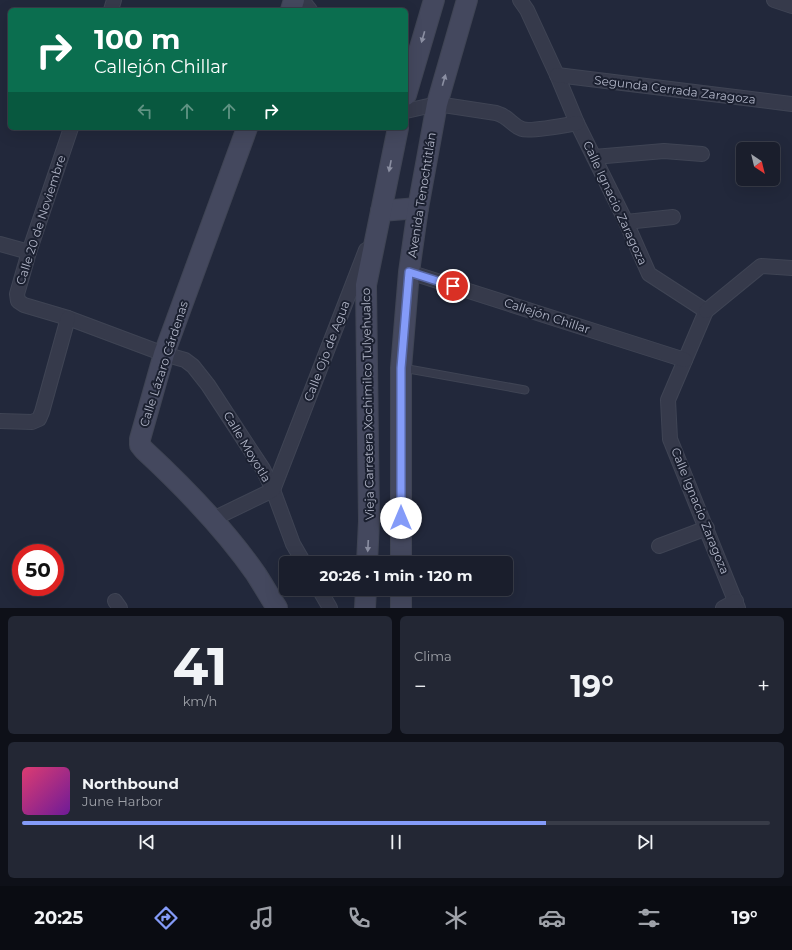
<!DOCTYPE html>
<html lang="es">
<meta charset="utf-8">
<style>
:root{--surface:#1a1e2c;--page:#232734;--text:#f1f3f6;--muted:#9fa2a9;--line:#383c48;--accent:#849bf8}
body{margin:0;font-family:Montserrat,sans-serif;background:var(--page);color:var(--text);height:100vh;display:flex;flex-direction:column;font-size:15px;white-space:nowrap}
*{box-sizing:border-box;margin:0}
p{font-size:13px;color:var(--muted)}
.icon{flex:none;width:22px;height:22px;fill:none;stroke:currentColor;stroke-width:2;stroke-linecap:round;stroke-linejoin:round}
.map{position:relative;height:608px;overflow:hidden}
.drawer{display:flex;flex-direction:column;gap:8px;padding:8px;background:#0e1018;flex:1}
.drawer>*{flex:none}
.top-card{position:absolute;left:8px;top:8px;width:400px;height:122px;border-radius:6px;box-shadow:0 4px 16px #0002,0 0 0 1px var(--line);background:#0b6e4f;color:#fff;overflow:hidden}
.needle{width:26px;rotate:145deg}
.fabs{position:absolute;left:736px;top:142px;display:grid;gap:8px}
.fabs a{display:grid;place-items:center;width:44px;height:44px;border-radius:6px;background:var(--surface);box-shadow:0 4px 16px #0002,0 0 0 1px var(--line);font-size:20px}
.speed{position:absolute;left:12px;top:544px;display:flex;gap:8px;font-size:20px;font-weight:700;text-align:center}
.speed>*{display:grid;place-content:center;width:52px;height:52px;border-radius:50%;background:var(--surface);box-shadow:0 4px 16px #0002,0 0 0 1px var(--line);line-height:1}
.speed .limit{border:6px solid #d22;background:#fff;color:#111}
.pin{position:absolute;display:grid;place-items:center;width:34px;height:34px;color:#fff;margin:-17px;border:2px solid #fff;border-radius:50%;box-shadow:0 1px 4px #0007}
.me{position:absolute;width:44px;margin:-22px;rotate:0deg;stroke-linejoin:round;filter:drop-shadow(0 0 3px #0008)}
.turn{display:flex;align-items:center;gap:14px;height:84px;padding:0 20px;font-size:18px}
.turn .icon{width:52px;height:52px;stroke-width:2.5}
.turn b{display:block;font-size:28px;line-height:34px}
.lanes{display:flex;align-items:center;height:38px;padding:0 20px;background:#0003;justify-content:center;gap:20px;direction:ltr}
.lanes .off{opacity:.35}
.big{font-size:30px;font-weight:700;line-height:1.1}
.drawer .widget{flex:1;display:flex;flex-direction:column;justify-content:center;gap:6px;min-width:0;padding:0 14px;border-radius:6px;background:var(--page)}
.drawer .dial{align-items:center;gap:0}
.dial b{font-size:52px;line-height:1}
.song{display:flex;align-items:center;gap:12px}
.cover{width:48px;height:48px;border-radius:6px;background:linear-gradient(135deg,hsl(340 70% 55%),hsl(280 70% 35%))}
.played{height:4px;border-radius:2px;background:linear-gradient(90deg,var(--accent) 70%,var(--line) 70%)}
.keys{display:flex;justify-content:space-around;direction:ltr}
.heat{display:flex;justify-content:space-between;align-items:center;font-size:22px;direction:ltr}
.drawer .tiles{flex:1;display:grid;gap:8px;grid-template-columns:1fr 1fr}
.widget:last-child{grid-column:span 2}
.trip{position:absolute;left:279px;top:556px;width:234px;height:40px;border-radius:6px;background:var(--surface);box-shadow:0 4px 16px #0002,0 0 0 1px var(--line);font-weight:700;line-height:40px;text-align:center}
.dock{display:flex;height:64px;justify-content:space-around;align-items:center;background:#0a0c12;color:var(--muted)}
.dock .icon{width:28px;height:28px}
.dock .current{color:var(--accent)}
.dock b{font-size:18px;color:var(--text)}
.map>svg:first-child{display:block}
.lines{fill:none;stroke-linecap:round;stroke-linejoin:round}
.lane-casing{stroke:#3f4454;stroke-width:9}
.street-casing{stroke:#3f4454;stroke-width:16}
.secondary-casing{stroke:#3f4454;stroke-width:22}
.lane{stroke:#363a4b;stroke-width:7}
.street{stroke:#363a4b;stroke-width:14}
.secondary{stroke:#44485e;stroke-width:20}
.oneway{fill:#8b8fa2}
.route-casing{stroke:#5665a1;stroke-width:10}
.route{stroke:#849bf8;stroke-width:7}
.labels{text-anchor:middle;stroke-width:4;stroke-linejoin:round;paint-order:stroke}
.street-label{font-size:12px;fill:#b1b5c7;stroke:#1b2030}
</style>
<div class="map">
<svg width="792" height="608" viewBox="0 0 792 608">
<rect width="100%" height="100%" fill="#22283b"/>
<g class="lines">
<defs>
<path id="lane" d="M403,368L525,390"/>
<g id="street">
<path d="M302,0L310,10"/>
<path d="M520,0L527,10L557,75L577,123L626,222L649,274L706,311L668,400L670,439L738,608"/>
<path d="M774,0L792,6"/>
<path d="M111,10L114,0"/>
<path d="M557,75L792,104"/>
<path d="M406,111L437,104L496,113C510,117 511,125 522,129C530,132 566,125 577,123"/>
<path d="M71,128L29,252L17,294L18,301L24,305L68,318L164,354L185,360L193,366L208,385L263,469L273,490L293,544L304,563"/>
<path d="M594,157L664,151L702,154"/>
<path d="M626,222L673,217"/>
<path d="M0,244L29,252"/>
<path d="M409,272L685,360"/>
<path d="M706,311L761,266L792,268"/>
<path d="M0,421L32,422L39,419L42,412L68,318"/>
<path d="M213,519L273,490L366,250"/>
<path d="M659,546L707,528"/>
<path d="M319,589L330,608"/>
<path d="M115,601L120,608"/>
<path d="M723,608L736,601"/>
</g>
<g id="secondary">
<path d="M291,10L294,0"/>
<path d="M406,95L434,0"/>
<path d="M247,128L164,354L140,439V445L144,450C185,488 224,528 256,574C263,585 270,597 277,608"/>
<path d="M381,211L418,208"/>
<path d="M367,563L369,521L366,285L398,128"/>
<path d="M401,563V368L409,272L418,208L437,104L467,0"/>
<path d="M365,608L366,589"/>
<path d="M401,608V589"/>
</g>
</defs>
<use href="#lane" class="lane-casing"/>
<use href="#street" class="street-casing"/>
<use href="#secondary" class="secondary-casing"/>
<use href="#lane" class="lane"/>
<use href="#street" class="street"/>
<use href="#secondary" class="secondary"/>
</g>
<defs><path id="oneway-solid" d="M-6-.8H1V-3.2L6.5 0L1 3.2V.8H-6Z"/></defs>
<g class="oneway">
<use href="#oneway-solid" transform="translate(423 37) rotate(106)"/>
<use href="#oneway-solid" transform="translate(444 80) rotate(-74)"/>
<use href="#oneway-solid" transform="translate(390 166) rotate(101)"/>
<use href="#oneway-solid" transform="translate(368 546) rotate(93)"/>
</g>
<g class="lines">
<defs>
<path id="route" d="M401,518V368L409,272L453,286"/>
</defs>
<use href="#route" class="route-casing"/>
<use href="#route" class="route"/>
</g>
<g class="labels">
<g class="street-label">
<text transform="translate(675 90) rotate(7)" y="4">Segunda Cerrada Zaragoza</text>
<text transform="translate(422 195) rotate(-81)" y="4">Avenida Tenochtitlán</text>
<text transform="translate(615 203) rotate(65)" y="4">Calle Ignacio Zaragoza</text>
<text transform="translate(41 220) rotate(-72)" y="4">Calle 20 de Noviembre</text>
<text transform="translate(547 316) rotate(18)" y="4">Callejón Chillar</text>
<text transform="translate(327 351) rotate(-69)" y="4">Calle Ojo de Agua</text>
<text transform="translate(164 364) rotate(-72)" y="4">Calle Lázaro Cárdenas</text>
<text transform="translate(368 404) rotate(-91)" y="4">Vieja Carretera Xochimilco Tulyehualco</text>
<text transform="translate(247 447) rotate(59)" y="4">Calle Moyotla</text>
<text transform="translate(700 511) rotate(68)" y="4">Calle Ignacio Zaragoza</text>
</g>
</g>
</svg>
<div class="fabs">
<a><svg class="needle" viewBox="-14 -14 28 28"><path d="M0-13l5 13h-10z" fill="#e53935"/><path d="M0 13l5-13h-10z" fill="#9fa2a9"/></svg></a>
</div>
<div class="speed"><div class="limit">50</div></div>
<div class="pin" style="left:453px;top:286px;background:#d93025"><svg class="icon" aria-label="arrive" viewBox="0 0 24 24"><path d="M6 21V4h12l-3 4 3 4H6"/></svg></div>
<svg class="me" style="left:401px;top:518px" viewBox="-20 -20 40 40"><circle r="19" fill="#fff"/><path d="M0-13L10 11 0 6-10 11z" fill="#849bf8"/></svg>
<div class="trip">20:26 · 1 min · 120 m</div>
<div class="top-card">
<div class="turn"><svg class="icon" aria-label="right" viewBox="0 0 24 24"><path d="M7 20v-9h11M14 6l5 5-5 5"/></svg><div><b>100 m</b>Callejón Chillar</div></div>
<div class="lanes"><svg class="icon off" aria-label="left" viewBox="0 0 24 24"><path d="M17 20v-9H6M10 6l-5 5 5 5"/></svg><svg class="icon off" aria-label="ahead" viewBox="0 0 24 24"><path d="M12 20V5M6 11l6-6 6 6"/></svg><svg class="icon off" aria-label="ahead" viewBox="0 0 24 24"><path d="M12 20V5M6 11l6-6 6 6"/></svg><svg class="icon" aria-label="right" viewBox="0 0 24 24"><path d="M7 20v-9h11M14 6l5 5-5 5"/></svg></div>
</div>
</div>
<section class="drawer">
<div class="tiles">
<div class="widget dial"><b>41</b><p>km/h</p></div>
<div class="widget"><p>Clima</p>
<div class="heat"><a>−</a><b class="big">19°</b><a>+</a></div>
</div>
<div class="widget">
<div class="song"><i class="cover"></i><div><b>Northbound</b><p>June Harbor</p></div></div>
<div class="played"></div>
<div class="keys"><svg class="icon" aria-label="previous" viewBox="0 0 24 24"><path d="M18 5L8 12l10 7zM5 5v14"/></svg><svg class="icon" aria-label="pause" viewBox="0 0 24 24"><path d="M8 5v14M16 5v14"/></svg><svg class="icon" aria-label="next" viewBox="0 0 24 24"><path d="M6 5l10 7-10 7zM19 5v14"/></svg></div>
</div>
</div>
</section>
<nav class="dock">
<b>20:25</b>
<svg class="icon current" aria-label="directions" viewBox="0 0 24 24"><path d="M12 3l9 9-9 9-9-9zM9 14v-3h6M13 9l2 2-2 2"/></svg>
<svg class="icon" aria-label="music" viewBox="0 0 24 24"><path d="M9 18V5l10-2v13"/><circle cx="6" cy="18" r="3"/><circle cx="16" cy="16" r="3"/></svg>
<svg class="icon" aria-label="phone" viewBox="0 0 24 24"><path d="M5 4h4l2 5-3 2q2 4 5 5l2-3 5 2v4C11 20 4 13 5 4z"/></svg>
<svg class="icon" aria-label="climate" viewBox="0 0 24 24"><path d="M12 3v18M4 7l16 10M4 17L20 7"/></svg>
<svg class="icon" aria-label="car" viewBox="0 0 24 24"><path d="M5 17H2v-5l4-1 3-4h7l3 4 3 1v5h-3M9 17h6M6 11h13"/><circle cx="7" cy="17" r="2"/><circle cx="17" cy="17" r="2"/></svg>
<svg class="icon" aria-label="filters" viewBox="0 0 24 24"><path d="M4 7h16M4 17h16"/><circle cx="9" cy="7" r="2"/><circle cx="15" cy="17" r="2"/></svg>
<b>19°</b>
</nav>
